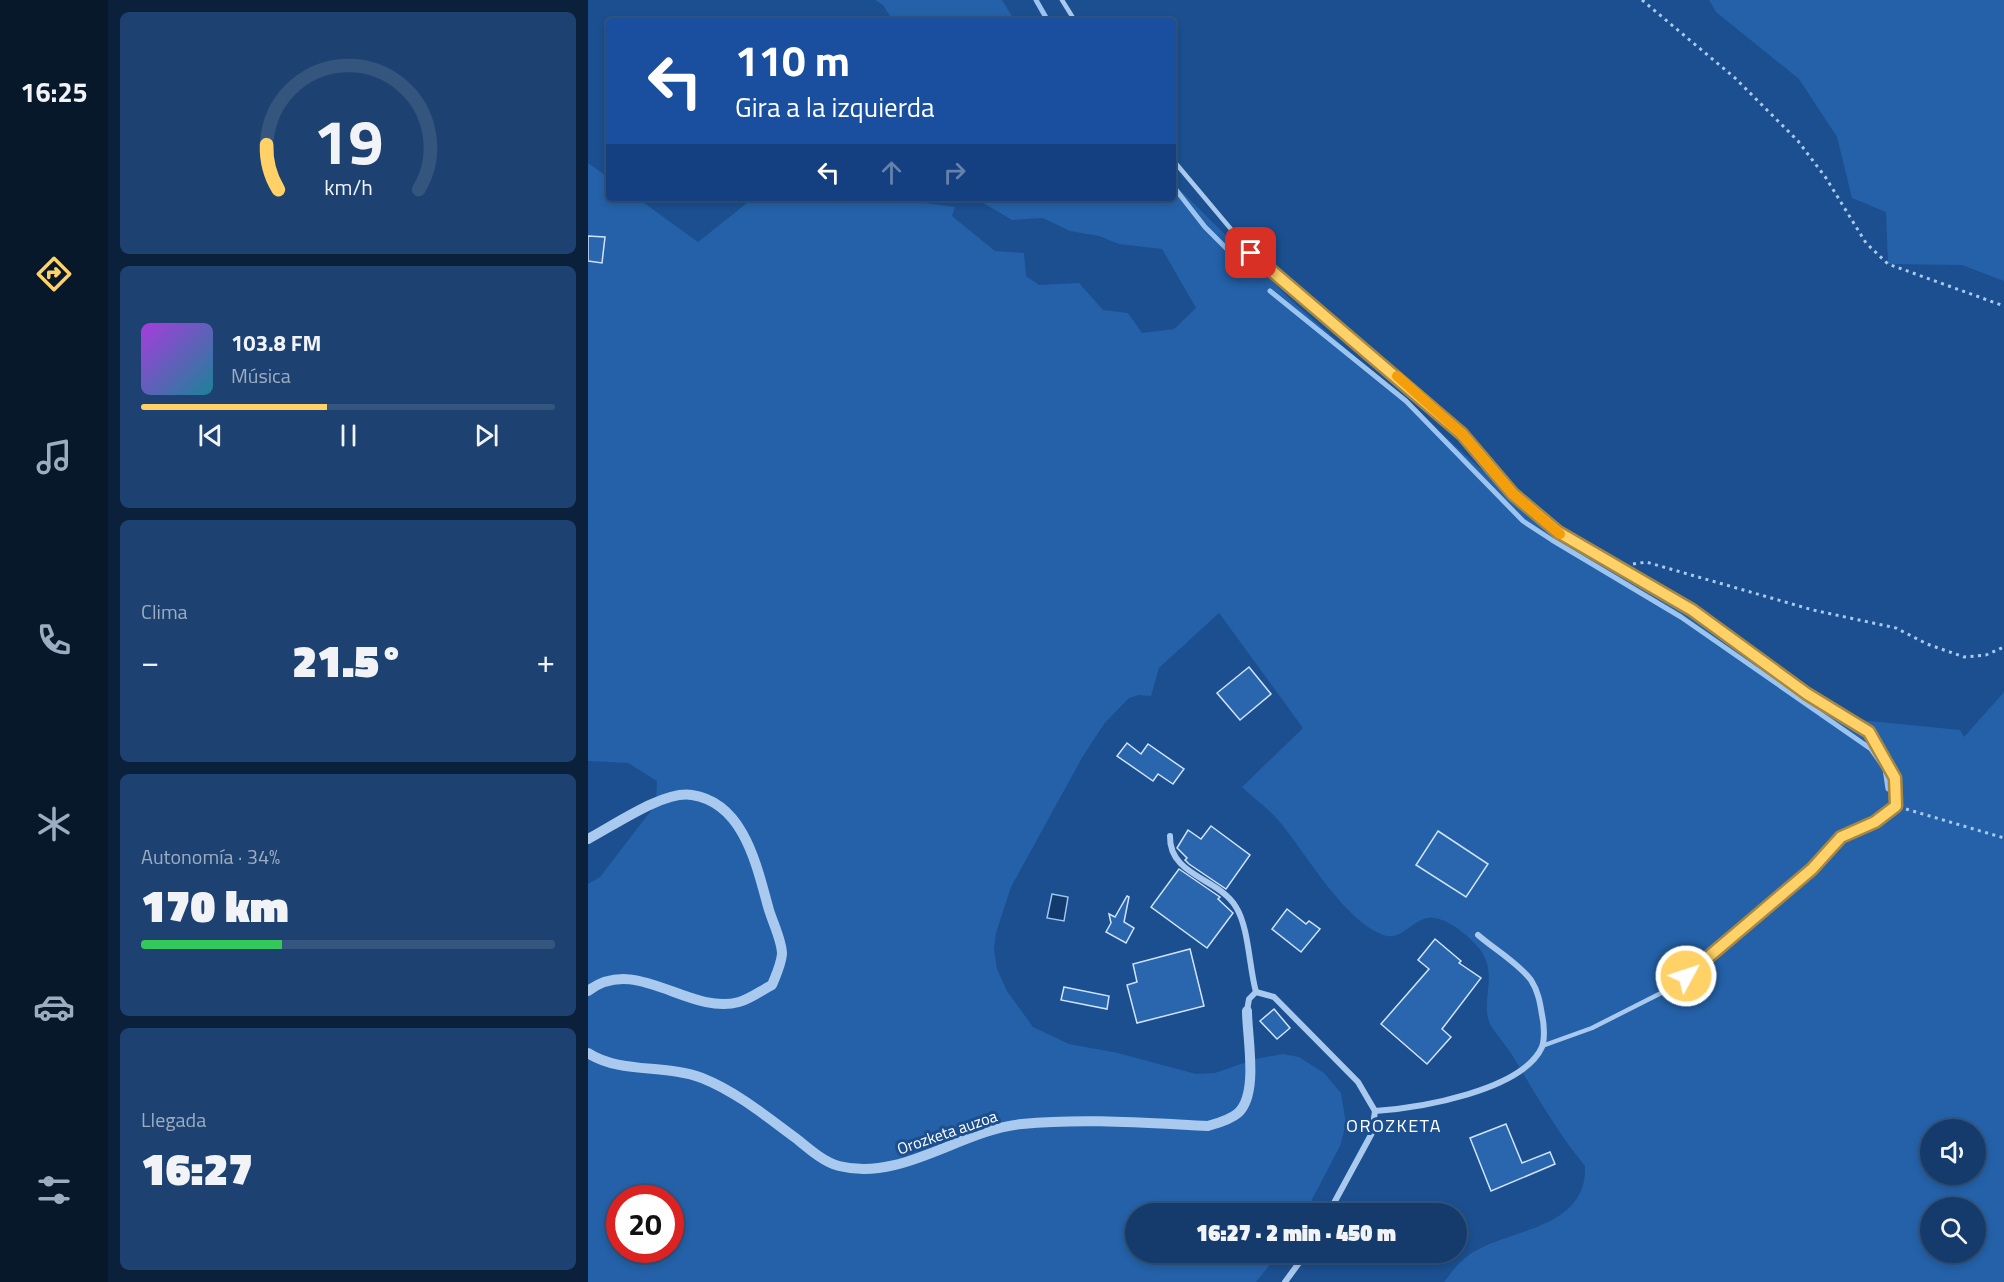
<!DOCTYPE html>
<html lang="es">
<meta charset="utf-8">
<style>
:root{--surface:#143b6b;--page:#1d4271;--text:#f1f3f6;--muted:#9dadc1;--line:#33557e;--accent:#ffd166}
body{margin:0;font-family:"Titillium Web",sans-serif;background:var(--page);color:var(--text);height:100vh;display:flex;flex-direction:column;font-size:22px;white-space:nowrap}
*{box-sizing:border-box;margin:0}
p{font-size:20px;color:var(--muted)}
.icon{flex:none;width:33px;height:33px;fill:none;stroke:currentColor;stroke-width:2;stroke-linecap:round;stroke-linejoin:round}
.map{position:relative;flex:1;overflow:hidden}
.drawer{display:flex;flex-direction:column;gap:12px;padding:12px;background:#0b203b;width:480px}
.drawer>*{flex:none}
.banner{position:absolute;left:18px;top:18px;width:570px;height:183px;border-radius:6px;box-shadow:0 3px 9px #0003,0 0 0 2px var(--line);background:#1a4fa0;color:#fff;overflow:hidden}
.fabs{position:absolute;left:1332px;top:1119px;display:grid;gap:12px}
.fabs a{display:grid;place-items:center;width:66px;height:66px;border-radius:50%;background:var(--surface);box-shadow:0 3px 9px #0003,0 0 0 2px var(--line);font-size:30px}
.speed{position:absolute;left:18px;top:1185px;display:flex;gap:12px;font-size:30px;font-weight:700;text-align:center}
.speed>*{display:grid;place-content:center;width:78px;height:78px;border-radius:50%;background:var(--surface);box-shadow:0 3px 9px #0003,0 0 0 2px var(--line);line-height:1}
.speed .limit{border:9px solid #d22;background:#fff;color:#111}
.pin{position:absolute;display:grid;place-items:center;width:51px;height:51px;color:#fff;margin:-26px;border-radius:12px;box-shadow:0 3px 9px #0006}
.me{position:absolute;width:66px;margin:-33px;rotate:50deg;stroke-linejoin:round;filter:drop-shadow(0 0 4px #0008)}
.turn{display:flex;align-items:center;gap:21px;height:126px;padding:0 30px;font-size:27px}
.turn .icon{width:78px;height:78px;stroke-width:2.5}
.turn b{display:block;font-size:42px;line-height:51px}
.lanes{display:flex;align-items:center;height:57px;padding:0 30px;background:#0003;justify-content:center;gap:30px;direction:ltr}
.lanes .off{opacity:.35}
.big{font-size:45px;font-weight:800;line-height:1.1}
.drawer .card{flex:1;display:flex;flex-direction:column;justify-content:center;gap:9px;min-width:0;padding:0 21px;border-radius:9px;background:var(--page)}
.drawer .dial{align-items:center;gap:0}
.dial svg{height:156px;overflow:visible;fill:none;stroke:var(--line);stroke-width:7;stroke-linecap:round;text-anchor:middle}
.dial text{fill:var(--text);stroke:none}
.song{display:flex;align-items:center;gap:18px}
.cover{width:72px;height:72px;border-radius:9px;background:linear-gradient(135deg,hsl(280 70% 55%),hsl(190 70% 35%))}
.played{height:6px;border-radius:3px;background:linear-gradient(90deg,var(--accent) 45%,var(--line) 45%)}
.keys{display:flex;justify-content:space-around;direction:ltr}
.heat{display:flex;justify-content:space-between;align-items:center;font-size:33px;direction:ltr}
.charge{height:9px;border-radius:4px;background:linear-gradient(90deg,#34c759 34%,var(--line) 0)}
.trip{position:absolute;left:537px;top:1203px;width:342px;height:60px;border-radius:30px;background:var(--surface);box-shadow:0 3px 9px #0003,0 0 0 2px var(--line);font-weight:800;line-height:60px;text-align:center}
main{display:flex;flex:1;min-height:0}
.tab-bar{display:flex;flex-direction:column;width:108px;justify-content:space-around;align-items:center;background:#08182b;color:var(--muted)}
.tab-bar .icon{width:42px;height:42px}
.tab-bar .current{color:var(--accent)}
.tab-bar b{font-size:27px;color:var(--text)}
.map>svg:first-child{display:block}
.green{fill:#2461a8;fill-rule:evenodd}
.water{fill:#123a6d;stroke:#9cc4f0;stroke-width:1.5}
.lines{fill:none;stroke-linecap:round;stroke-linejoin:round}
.stream{stroke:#9cc4f0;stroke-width:5}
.building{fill:#2a66ad;stroke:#cfe3fa;stroke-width:1.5}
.path{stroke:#a9c9ee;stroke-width:3;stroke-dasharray:3 4.5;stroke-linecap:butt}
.service{stroke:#a9c9ee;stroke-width:4.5}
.minor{stroke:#a9c9ee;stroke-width:6}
.tertiary{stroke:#a9c9ee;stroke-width:10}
.route-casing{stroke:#a68842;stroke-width:15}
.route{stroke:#ffd166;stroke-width:10}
.slow{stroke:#f59e0b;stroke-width:10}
.labels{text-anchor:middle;stroke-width:6;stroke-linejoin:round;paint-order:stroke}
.street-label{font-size:16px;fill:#fff;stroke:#1b4f8f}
.neighbourhood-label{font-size:18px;letter-spacing:1.5px;fill:#fff;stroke:#1b4f8f}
</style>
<main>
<nav class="tab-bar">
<b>16:25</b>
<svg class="icon current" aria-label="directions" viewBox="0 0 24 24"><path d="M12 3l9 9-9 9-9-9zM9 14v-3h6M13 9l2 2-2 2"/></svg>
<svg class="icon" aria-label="music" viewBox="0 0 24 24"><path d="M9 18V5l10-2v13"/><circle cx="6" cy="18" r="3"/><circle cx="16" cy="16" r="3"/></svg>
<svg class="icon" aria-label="phone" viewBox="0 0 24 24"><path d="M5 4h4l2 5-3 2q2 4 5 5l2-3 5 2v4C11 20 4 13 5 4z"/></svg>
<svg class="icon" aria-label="climate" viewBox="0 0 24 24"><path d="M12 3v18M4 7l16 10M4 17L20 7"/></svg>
<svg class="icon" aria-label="car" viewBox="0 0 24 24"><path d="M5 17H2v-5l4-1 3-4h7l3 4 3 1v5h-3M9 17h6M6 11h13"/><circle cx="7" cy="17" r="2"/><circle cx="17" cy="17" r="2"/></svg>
<svg class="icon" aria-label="filters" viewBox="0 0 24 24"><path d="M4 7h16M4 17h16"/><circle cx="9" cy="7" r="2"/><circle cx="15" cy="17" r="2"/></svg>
</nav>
<section class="drawer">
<div class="card dial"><svg viewBox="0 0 100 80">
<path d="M14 69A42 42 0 1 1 86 69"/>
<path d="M14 69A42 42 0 0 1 8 46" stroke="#ffd166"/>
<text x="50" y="56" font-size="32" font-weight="700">19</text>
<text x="50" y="72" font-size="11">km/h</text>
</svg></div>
<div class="card">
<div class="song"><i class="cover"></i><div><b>103.8 FM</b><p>Música</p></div></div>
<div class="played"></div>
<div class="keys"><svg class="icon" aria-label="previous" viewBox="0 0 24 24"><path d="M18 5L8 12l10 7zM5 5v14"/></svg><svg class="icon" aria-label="pause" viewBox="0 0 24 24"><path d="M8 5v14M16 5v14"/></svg><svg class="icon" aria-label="next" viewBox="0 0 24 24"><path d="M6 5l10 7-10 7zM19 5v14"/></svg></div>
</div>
<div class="card"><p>Clima</p>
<div class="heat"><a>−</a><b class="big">21.5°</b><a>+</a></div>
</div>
<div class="card"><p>Autonomía · 34%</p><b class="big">170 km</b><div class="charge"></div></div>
<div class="card"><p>Llegada</p><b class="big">16:27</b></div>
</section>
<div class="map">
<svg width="1416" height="1282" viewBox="0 0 1416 1282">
<rect width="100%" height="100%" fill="#1b4f8f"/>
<g class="green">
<path d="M287,0H414L427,21H305L295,5Z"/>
<path d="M1121,0H1416V281L1374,265L1300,264L1298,212L1264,198L1249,137L1211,79L1128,12Z"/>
<path d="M0,163L21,178V198H49L110,242L159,203L157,198H300L367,207L364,216L407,251L436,253L438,276L451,285L491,283L515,310L540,313L554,333L586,329L608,308L574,249L531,244L511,236L482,231L455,218L424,220L387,198H585V183L702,299L892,468L993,548L1107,619L1231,716L1372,730L1376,737L1416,692V1282H856C865,1270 875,1257 889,1250C929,1228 999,1227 997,1166C969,1132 947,1093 924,1055C918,1045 909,1036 903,1026C890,1002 913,974 890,947C880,935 853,912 836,919C821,924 812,941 795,935C755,920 718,853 691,821C680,808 666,799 654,787L715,728L631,613L571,668L563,696L551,695L541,698L516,724L495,756L423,887L408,933L406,949L409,969L419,991L445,1027L481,1044L530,1053L608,1074L627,1073L667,1059L695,1054L711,1057L736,1073L753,1093L758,1124L752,1146L717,1213L548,1214V1252L691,1253L668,1282H0V884L12,877L68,804L69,781L40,763L0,761ZM1342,1130H1388V1174H1342ZM32,1198H82V1250H32ZM1342,1208H1388V1252H1342Z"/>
</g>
<path class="water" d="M464,894L480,897L476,921L459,918Z"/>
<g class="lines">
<g class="stream">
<path d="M448,0L460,21"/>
<path d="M585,186L617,227L665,275"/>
<path d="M682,291L818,401L935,521L964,540L1093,617L1283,749L1297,769L1300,789"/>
</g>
</g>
<g class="building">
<path d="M0,236L17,237L14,263L0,261Z"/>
<path d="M661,667L683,694L652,720L629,693Z"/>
<path d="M539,743L553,754L560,744L596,769L585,784L570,774L565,781L529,756Z"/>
<path d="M623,826L662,855L638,889L601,864L597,860L599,858L589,848L600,830L613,839Z"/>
<path d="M850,831L900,864L878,897L828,865Z"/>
<path d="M591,869L632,897L630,899L645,913L619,948L563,907Z"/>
<path d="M539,896L541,897L536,922L546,928L538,943L518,932L523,923L521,914L527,917Z"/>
<path d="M699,909L718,924L721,921L732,929L713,952L684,929Z"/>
<path d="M847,939L873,961L871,963L893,978L854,1029L863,1037L839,1064L793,1024L841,969L830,960Z"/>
<path d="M602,949L616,1006L549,1023L539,985L549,982L545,964Z"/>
<path d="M476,987L521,996L519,1009L473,1000Z"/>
<path d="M686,1009L702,1028L689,1039L672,1021Z"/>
<path d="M918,1124L934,1163L962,1152L967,1164L903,1191L882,1138Z"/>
</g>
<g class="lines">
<g class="path">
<path d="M1054,0L1147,78L1210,141L1238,178L1278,243L1300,264L1416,306"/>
<path d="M1045,564L1058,562L1225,610L1308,628L1339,644L1376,657L1398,655L1416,647"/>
<path d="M1318,809L1416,838"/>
</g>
<g class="service">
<path d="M474,0L487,21"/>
<path d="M585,160L663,253L874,434L925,494L970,532L1104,610L1219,695L1281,732L1307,778L1308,806L1287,822L1253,837L1224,869L1083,988L1004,1028L954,1046"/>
</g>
<g class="minor">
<path d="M582,836C581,876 631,878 648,907C661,928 661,967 668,992"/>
<path d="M659,1011L661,999L668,992L686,997L770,1082L787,1111L784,1133L740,1214"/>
<path d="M787,1111C831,1108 934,1091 954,1047C957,1039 956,1023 954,1015C952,1002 950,991 943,980C930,963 906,949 890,935"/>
<path d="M697,1282L719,1252"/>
</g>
<g class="tertiary">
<path d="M0,839C25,826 76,790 104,795C157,803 169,868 181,910C185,923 194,941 194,954C193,965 188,975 184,985C174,990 162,999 151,1002C101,1016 48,954 0,991"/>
<path d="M0,1053C32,1074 78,1064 114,1078C149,1092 179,1117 209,1139C221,1149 236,1162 251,1166C314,1182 372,1130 434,1124C496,1118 558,1123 620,1126C630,1123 642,1120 650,1113C671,1094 659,1037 659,1011"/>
</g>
</g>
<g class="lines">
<defs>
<path id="route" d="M663,253L874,434L925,494L970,532L1104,610L1219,694L1281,732L1307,778L1308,806L1287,822L1253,837L1224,869L1098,976"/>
</defs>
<use href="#route" class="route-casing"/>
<use href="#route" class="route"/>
<path class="slow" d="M809,376L874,434L925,494L972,534"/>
</g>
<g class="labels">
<g class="street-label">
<text transform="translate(359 1132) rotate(-19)" y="6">Orozketa auzoa</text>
</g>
<g class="neighbourhood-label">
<text x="806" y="1132">OROZKETA</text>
</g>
</g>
</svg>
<div class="fabs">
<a><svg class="icon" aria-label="sound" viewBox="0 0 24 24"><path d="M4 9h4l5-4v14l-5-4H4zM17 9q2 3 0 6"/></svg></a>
<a><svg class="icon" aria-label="search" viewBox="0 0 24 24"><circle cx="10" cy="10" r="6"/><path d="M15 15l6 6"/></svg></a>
</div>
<div class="speed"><div class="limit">20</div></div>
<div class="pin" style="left:663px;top:253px;background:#d93025"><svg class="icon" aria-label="arrive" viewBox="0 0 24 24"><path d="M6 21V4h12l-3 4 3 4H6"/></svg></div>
<svg class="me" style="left:1098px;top:976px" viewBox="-20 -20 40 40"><circle r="17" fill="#ffd166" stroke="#fff" stroke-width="3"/><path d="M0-11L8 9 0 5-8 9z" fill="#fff"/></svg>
<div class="trip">16:27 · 2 min · 450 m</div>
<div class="banner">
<div class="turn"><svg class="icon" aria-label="left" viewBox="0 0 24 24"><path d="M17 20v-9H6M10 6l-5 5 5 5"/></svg><div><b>110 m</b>Gira a la izquierda</div></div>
<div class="lanes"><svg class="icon" aria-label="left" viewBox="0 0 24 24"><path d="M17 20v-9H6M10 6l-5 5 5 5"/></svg><svg class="icon off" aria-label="ahead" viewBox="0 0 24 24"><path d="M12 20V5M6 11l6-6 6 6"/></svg><svg class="icon off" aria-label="right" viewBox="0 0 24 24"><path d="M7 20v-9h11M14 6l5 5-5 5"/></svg></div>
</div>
</div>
</main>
